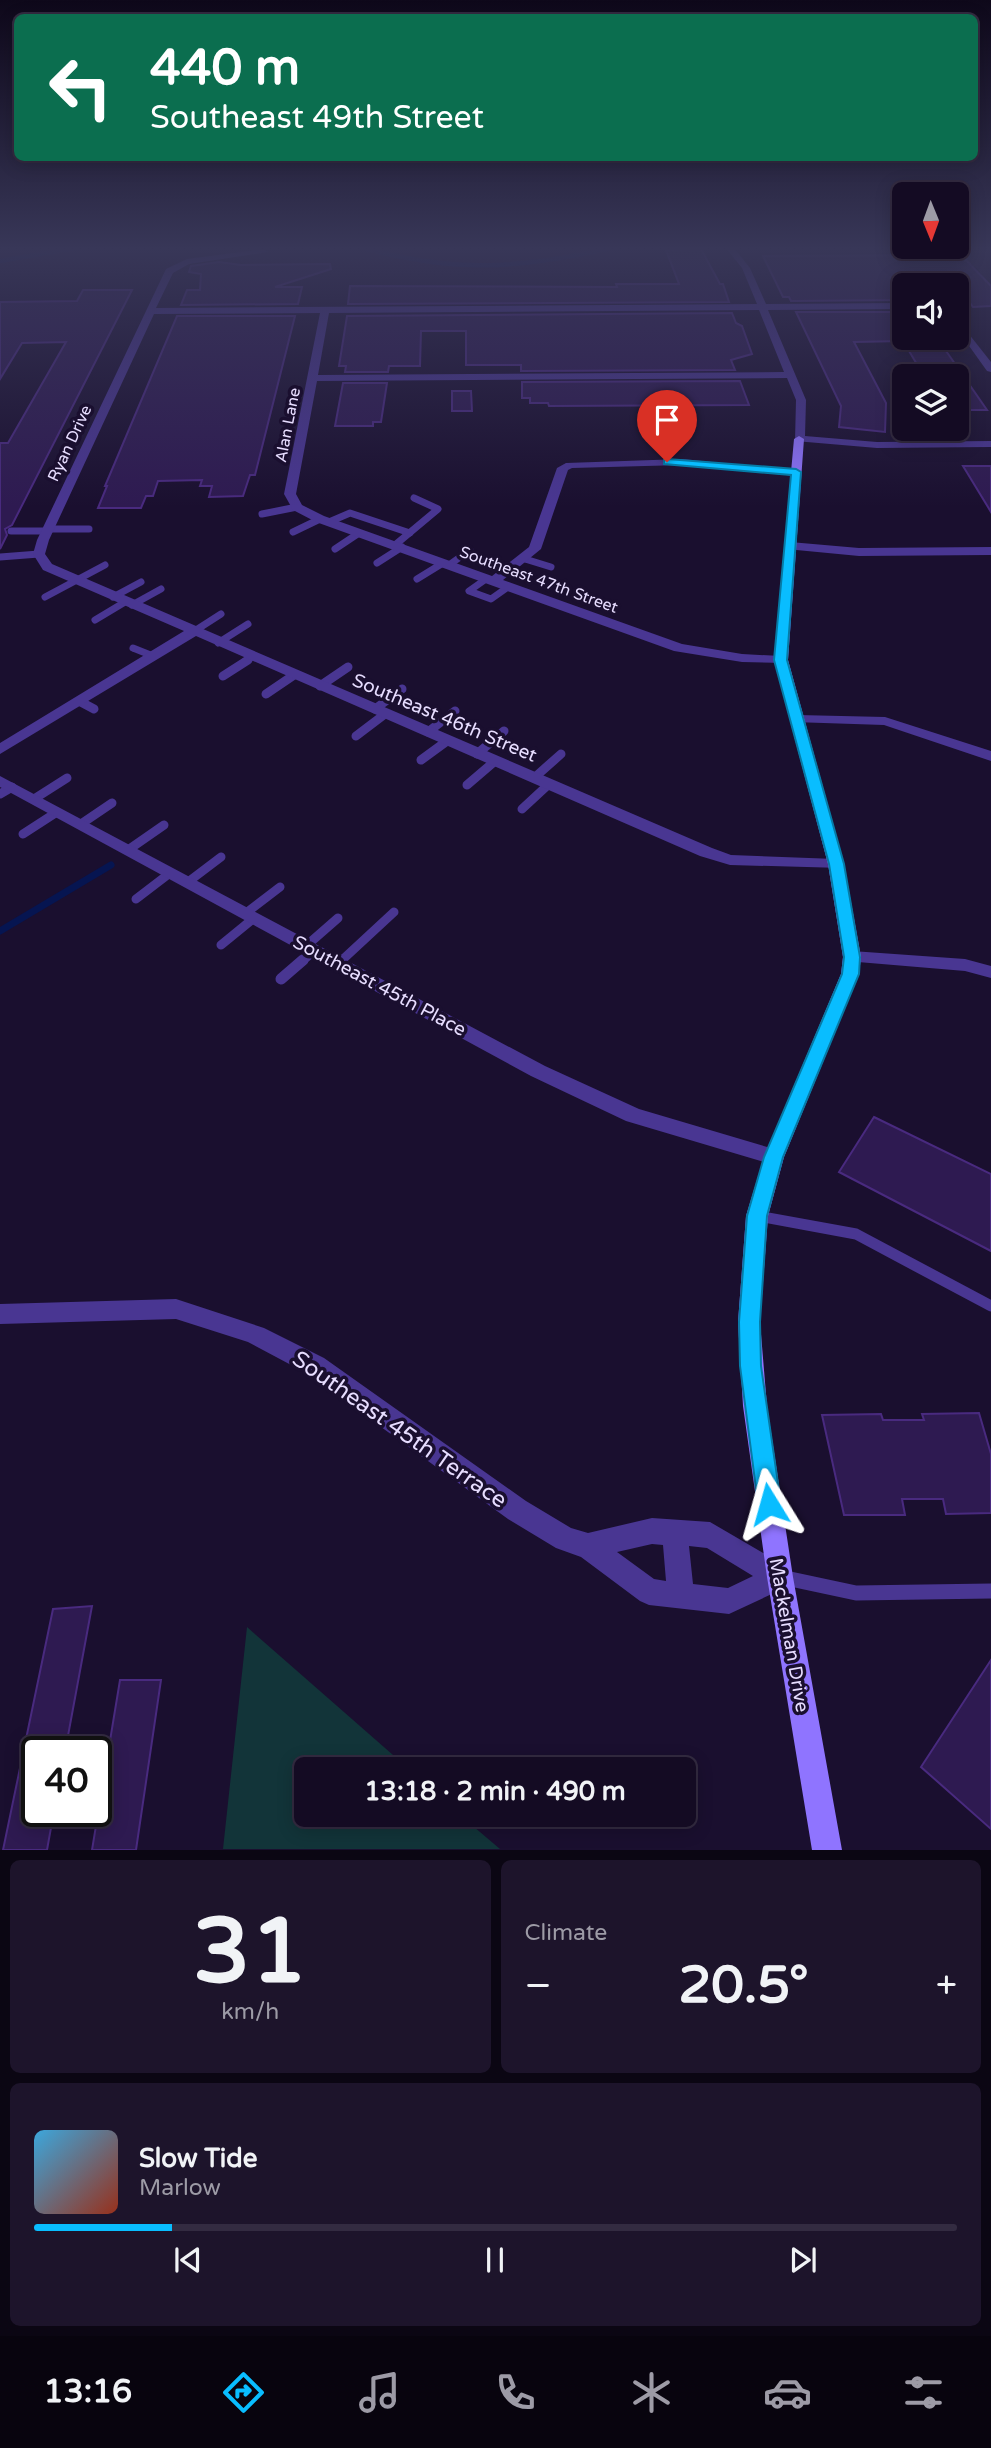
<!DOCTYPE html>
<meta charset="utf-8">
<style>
:root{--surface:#140b23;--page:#1d142b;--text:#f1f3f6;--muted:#9d9ba6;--line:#332b41;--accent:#09bdff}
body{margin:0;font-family:"Varela Round",sans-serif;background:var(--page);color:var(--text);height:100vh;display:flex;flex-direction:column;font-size:26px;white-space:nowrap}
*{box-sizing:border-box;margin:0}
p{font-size:23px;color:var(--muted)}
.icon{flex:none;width:38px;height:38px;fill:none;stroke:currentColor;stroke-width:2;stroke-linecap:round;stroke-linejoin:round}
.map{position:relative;height:1850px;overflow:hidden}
.panel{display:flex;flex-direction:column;gap:10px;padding:10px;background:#0b0613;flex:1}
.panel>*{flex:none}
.banner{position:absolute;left:14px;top:14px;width:964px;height:147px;border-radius:10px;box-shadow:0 4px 18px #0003,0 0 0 2px var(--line);background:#0b6e4f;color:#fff;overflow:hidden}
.needle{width:46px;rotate:179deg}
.fabs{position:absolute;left:892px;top:182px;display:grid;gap:14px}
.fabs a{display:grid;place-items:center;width:77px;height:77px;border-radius:10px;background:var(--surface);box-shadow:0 4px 18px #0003,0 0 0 2px var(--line);font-size:35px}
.speed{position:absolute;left:21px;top:1736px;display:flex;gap:14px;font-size:35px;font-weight:700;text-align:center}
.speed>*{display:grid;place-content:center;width:91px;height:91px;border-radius:50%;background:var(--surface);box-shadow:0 4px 18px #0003,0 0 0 2px var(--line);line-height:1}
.speed .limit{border:4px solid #111;border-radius:10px;background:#fff;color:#111}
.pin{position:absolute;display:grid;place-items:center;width:60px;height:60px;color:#fff;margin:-72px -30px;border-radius:50% 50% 50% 0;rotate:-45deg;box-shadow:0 0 7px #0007}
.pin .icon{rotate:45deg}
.me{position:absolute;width:77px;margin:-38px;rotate:352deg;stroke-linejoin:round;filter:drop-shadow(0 0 5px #0008)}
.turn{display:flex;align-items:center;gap:24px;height:147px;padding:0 21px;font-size:32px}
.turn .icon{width:91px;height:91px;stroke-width:2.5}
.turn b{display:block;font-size:49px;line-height:60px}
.big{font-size:52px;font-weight:800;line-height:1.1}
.panel .card{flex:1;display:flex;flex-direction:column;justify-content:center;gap:10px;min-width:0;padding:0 24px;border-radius:10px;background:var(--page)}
.panel .dial{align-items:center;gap:0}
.dial b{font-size:91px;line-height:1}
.song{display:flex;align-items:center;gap:21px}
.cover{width:84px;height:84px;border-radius:10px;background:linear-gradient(135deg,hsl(200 70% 55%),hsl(10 70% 35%))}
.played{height:7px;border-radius:4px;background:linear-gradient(90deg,var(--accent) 15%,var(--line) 15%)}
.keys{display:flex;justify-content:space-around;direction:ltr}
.heat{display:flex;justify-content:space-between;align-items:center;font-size:38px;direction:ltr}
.panel .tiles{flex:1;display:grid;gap:10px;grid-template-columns:1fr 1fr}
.card:last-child{grid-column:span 2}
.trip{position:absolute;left:294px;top:1757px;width:402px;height:70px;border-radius:10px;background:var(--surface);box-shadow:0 4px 18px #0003,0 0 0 2px var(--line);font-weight:800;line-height:70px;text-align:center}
.tab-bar{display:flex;height:112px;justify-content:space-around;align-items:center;background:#08040e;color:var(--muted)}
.tab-bar .icon{width:49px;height:49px}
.tab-bar .current{color:var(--accent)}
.tab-bar b{font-size:32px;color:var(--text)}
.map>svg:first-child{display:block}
.green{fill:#123439}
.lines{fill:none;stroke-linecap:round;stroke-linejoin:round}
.stream-far1{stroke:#061551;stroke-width:4.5}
.stream{stroke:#061551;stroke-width:7}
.building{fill:#2e1a51;stroke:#492a7f;stroke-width:2}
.lane-far3{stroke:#493692;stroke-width:7}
.lane-far2{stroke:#493692;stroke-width:9}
.lane-far1{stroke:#493692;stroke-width:11}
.lane{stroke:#493692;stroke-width:15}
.street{fill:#493692;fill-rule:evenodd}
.secondary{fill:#8f74ff;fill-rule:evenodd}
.route{fill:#09bdff;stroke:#067ba6;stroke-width:2}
.labels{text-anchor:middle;stroke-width:7;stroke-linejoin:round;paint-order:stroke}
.far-street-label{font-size:16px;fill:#e7ddff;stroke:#1a0f2f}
.street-label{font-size:19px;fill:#e7ddff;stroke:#1a0f2f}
.near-street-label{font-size:23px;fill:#e7ddff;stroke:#1a0f2f}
</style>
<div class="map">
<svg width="991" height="1850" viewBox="0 0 991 1850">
<rect width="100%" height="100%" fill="#1a0f2f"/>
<path class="green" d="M247,1627L409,1769H306V1815H460L500,1849H223Z"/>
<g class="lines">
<g class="stream-far1">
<path d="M363,248C456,273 518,269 611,248"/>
<path d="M0,261L75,248"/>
</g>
<path class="stream" d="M0,931L111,865"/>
</g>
<g class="building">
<path d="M701,249L720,284H723L729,302L348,304L350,286L617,287L616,284H679L666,250Z"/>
<path d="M961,255L991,286V306L973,307L965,296L957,295V285H899L905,300L791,301L789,297H783L763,256Z"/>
<path d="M219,262L241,265L330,264L331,269L275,287H302L298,304L181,305L187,290H200L201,274L189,272L191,266Z"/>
<path d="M83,290H132L12,525L5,529L7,535L0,549V443H8L66,342L22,343L0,379V302L77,301Z"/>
<path d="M796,312H905V338H937L987,410H957V376H924L903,341L854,342L886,403L885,432L839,427L841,406Z"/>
<path d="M732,313L736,323L742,326L752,354L731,360L735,370L521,371V365H466V331H421L420,366H389L388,372H345L346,366H339L347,316Z"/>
<path d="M177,316H295L255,475H250L243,496L209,497L212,486H200L202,480L158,481L153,496H146L141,508H98L107,486H105Z"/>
<path d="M740,381L749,405L549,406L548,403H530V398H522V382Z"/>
<path d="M343,383H387L381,422H373V426H335Z"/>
<path d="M452,391H471L472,411H452Z"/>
<path d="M963,466H991V512Z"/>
<path d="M874,1117L991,1174V1251L839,1172Z"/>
<path d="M979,1413L991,1454V1513L946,1514L943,1499H902L905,1515H844L822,1415L881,1414L883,1420H924L922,1414Z"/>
<path d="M92,1606L65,1752H37V1811H54L47,1850H3L53,1609Z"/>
<path d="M991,1660V1829L921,1767Z"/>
<path d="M120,1680H161L136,1850H92Z"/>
</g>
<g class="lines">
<g class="lane-far3">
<path d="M262,514L297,507"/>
<path d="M329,522L350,513L410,533"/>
<path d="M48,529H89"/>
<path d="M11,531H47"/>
<path d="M293,532L320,519"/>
<path d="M395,545L438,509L414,498"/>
<path d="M335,549L359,533"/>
<path d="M0,557L39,554"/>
<path d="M525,559L551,567"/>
<path d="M377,563L402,547"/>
<path d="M449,565L470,550"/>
<path d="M417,579L443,563"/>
<path d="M486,579L469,591L491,599L508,587"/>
<path d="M45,597L105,565"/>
<path d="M113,597L141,582"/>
<path d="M132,605L161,589"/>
<path d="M95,620L125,602"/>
<path d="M193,632L221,614"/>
<path d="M218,643L248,624"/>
<path d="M133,648L153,656"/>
<path d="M245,661L252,657"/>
</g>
<g class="lane-far2">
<path d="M223,676L248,660"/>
<path d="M320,686L348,667"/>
<path d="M266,694L294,675"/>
<path d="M79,701L94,709"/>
<path d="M375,709L402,689"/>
<path d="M428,732L455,711"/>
<path d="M356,736L385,714"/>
<path d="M477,754L504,731"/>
<path d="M421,760L447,741"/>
<path d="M534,778L561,754"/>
<path d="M467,785L495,761"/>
<path d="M0,794L12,787"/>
<path d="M34,799L67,778"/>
<path d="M522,809L549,784"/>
<path d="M81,824L112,803"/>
<path d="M23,834L57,812"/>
<path d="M128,850L164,825"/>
<path d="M188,882L221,857"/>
<path d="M136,899L170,873"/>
<path d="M246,913L280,887"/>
<path d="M221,945L254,918"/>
<path d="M306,946L338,918"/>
<path d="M301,962L315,950"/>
<path d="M340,962L394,912"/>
</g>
<g class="lane-far1">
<path d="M338,963L341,960"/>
<path d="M281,979L303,960"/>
<path d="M758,1216L856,1234L991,1306"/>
</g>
<path class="lane" d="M781,1577L856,1593L991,1591"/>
<g class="street">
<path d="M726,248H734L750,268L766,304L905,303V309L768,310L806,400L805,436L877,442L991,441V447L877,448L795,441L796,400L787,378L317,381L296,494L302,505L324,516L492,576L529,547L557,468L566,463L682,459L800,471V475L796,476L682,465L572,468L568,470L541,549L503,580L682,644L742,654L781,656L788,660L786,663L742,662L674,651L316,522L293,510L284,494L320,313L154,314L49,540L45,554L52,564L712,848L731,855L836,859L844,864L842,868L730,865L700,856L196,636L0,754V743L184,631L43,570L33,554L37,540L166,269L187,259L264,249L268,252L189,264L173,273L156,308L757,304L742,268ZM759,310L784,372L318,375L329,313Z"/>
<path d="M957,319L991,362V372L987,371L957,329Z"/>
<path d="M790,542L859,548L991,547V555L859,556L786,549V543Z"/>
<path d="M798,715L885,717L991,751V761L884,725L793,722L791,719L793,716Z"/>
<path d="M0,776L545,1066L639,1109L774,1149L781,1151L784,1157L781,1163L774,1165L626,1121L531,1076L0,787Z"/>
<path d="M852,951L965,959L991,966V978L965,971L846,961L843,957L846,953Z"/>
<path d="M176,1299L264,1328L324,1358L526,1501L571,1528L588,1533L652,1518L710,1522L789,1568L793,1577L789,1586L729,1614L649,1605L640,1601L581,1557L556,1548L508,1519L308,1374L248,1342L176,1319L0,1324V1304ZM652,1544L663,1545L666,1581L654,1579L617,1552ZM689,1546L707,1548L753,1576L728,1588L693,1584Z"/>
</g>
<path class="secondary" d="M799,436L804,439L788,660L844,864L861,957L859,974L784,1157L768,1216L760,1322L767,1406L793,1577L842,1850H812L767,1577L743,1406L738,1322L746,1216L764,1157L841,974L843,957L828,864L774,660L794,439Z"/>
</g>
<linearGradient id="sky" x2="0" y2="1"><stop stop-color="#0e081a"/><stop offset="0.49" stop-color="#383758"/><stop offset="1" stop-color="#383758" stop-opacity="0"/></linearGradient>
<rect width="991" height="507" fill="url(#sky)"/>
<path class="route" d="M667,459L796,469L801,472L787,660L844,864L860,957L859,974L783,1157L767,1216L760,1322L761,1366L781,1504L777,1512L769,1515L761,1512L758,1504L740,1366L739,1322L747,1216L764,1157L842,974L844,957L829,864L774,660L791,475L664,464V460Z"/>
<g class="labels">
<g class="far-street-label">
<text transform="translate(287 425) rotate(-79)" y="6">Alan Lane</text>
<text transform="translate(69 443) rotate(-65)" y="6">Ryan Drive</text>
<text transform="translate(539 579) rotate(20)" y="6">Southeast 47th Street</text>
</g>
<g class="street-label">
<text transform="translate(445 717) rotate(23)" y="7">Southeast 46th Street</text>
<text transform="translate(380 985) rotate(28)" y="7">Southeast 45th Place</text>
<text transform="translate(790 1635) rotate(80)" y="7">Mackelman Drive</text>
</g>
<g class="near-street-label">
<text transform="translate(400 1429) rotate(35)" y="8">Southeast 45th Terrace</text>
</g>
</g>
</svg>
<div class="fabs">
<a><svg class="needle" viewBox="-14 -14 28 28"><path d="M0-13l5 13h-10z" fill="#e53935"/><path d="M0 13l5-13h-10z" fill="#9d9ba6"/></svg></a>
<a><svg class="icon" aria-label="sound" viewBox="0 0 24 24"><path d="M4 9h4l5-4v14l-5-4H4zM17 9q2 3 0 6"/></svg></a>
<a><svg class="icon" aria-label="layers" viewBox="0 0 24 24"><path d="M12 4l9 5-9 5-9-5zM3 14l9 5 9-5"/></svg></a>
</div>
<div class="speed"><div class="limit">40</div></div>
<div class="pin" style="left:667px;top:462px;background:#d93025"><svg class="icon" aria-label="arrive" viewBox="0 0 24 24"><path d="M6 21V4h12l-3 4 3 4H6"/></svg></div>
<svg class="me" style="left:769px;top:1504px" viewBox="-20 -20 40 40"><path d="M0-17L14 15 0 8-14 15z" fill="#09bdff" stroke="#fff" stroke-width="4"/></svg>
<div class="trip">13:18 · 2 min · 490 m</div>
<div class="banner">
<div class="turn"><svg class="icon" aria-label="left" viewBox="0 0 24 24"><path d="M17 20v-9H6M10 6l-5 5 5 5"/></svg><div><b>440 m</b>Southeast 49th Street</div></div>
</div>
</div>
<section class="panel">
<div class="tiles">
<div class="card dial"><b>31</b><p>km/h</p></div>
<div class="card"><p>Climate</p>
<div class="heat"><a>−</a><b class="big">20.5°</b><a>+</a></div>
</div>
<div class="card">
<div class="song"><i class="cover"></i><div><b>Slow Tide</b><p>Marlow</p></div></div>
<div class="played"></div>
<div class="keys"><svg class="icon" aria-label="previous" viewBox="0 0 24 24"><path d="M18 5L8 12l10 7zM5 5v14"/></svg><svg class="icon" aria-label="pause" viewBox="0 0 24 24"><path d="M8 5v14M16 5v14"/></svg><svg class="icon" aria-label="next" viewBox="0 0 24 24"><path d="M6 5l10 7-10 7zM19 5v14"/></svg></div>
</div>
</div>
</section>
<nav class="tab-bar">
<b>13:16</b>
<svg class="icon current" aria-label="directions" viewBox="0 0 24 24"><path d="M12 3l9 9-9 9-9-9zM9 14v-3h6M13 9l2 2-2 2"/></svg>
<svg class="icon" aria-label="music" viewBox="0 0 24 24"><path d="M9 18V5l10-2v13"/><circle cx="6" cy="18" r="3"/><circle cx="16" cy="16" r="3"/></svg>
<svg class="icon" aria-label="phone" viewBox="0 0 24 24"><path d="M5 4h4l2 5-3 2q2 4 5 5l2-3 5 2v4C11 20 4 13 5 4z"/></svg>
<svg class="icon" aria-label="climate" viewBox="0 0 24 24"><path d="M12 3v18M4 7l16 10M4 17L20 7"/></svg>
<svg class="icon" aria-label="car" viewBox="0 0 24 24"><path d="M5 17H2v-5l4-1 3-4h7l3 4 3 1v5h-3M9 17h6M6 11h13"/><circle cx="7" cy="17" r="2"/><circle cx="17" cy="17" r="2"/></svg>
<svg class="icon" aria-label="filters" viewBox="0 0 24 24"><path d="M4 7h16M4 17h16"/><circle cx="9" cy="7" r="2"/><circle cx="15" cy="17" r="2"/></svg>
</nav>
